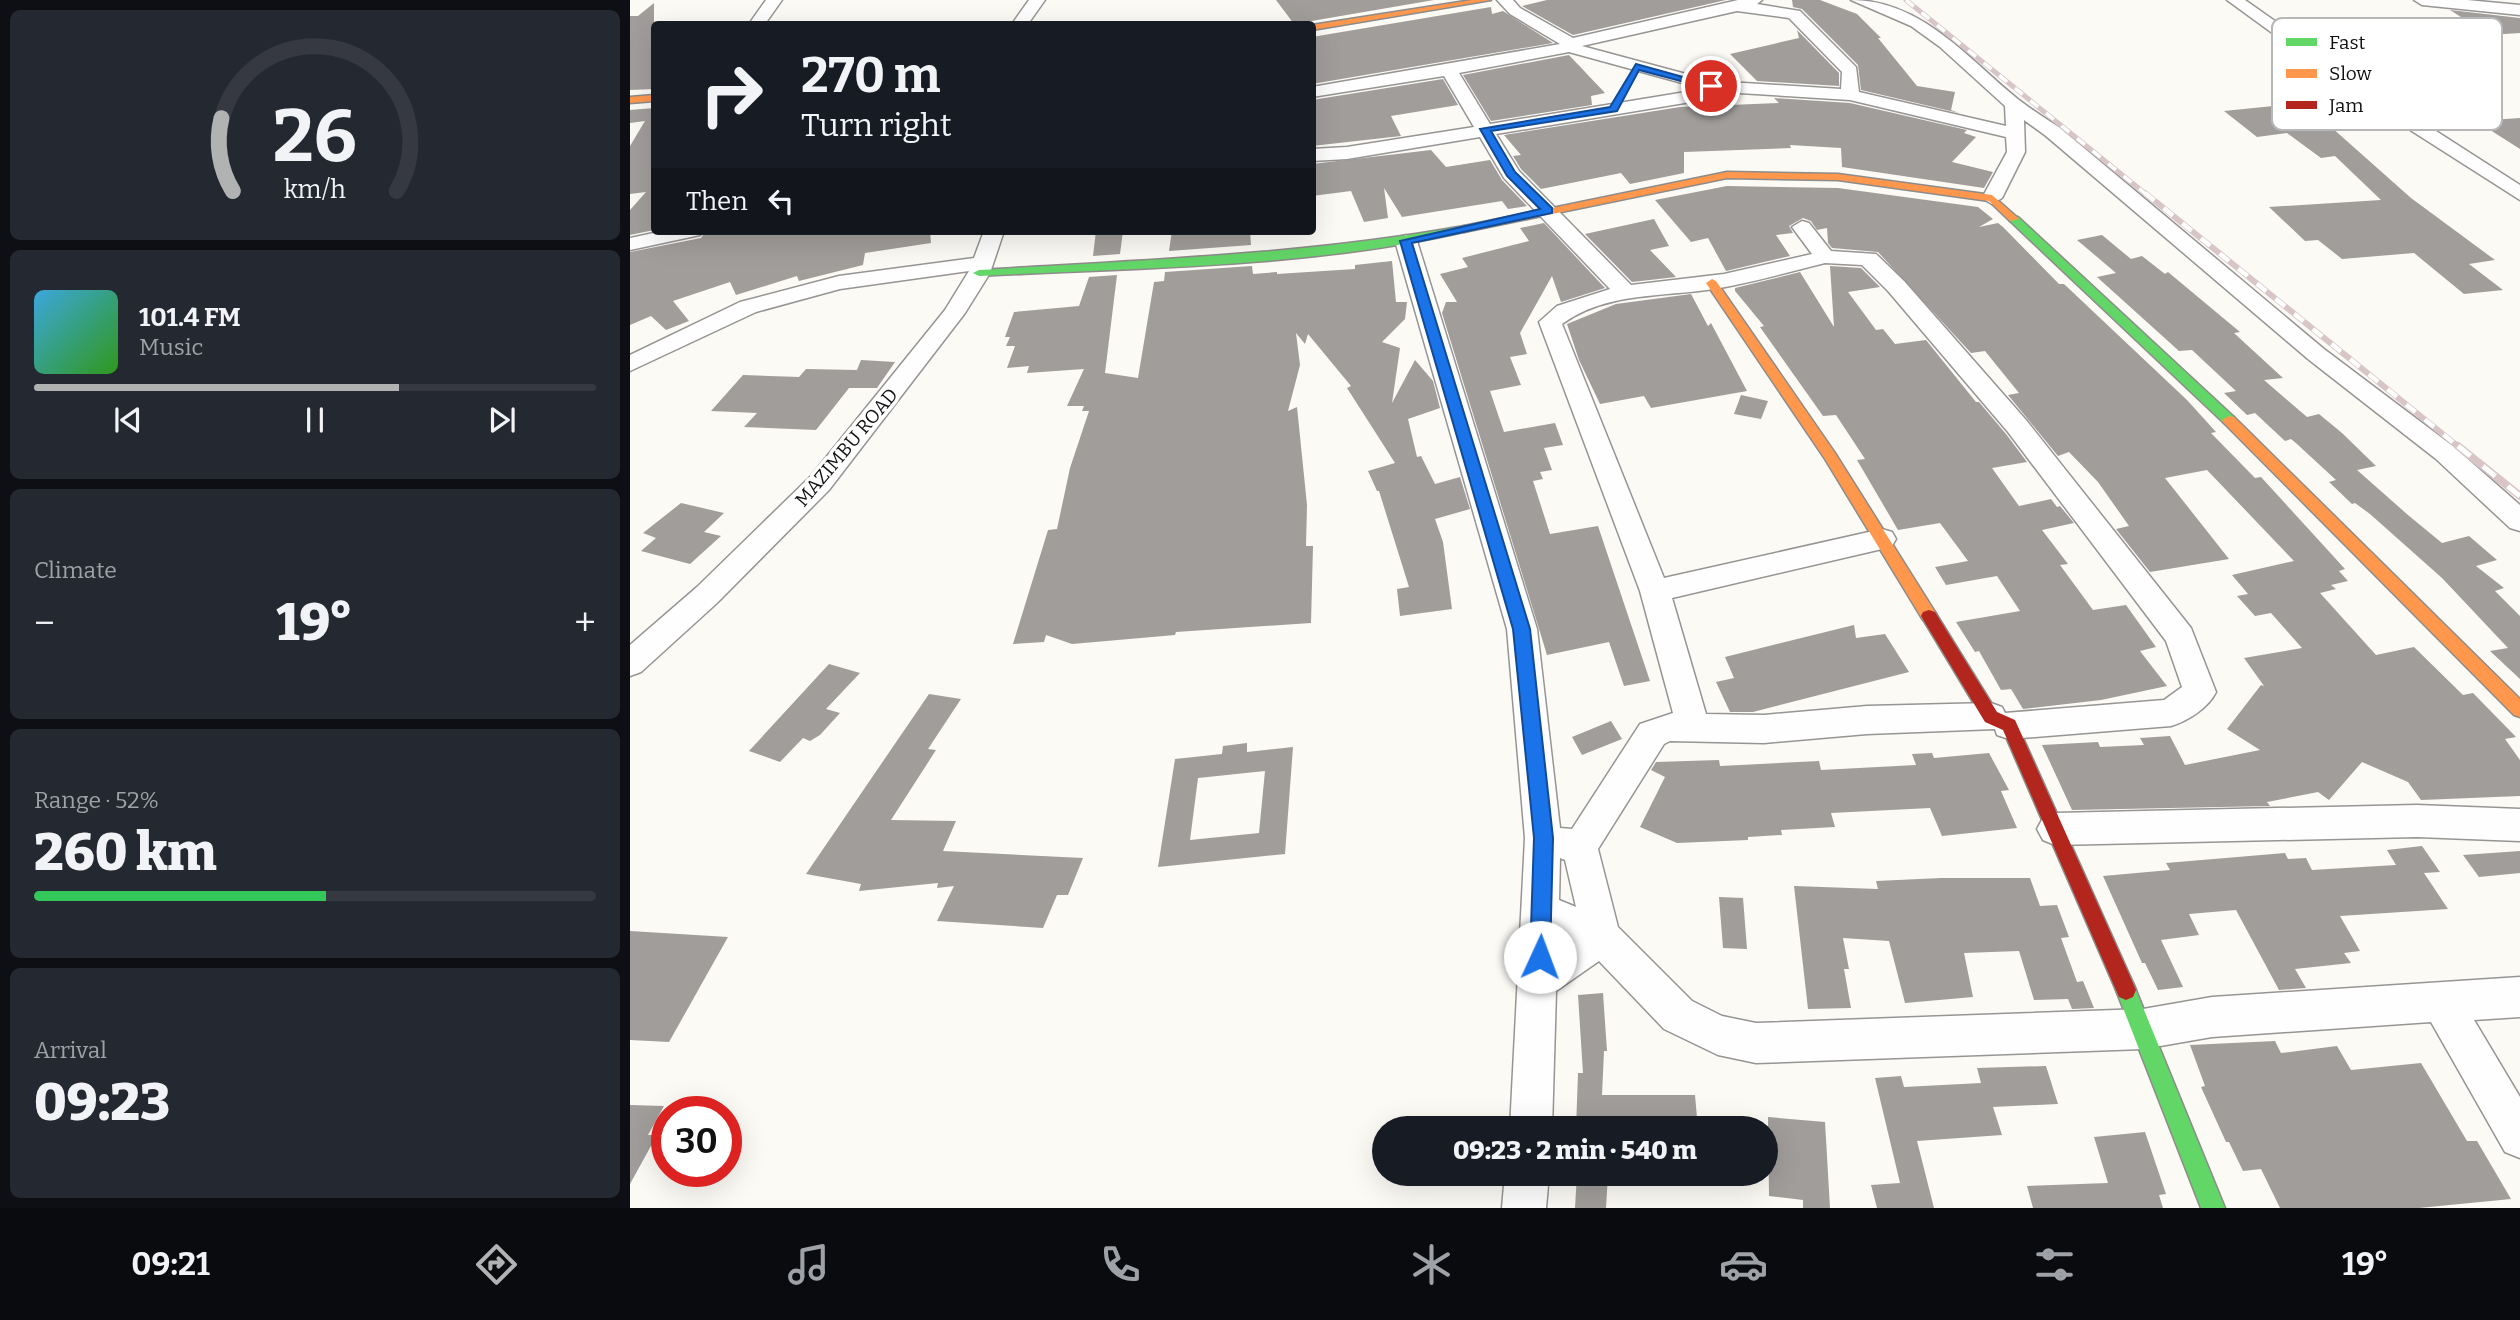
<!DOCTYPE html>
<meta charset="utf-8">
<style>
:root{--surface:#171b24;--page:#242831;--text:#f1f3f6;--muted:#9ea1a6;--line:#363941;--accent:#b1b2b2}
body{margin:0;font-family:Bitter,serif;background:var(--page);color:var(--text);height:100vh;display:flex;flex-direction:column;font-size:26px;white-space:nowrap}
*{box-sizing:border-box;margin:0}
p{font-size:23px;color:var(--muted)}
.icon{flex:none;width:38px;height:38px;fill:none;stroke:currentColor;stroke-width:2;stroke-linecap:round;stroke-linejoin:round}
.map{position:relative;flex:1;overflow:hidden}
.drawer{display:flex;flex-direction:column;gap:10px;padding:10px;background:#0d0f14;width:630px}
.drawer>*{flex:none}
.top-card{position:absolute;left:21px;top:21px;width:665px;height:214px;border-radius:7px;box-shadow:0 7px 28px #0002;background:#171b24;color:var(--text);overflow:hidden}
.speed{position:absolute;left:21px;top:1096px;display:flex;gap:14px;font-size:35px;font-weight:700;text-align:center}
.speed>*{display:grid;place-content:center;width:91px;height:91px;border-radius:50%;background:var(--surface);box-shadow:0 7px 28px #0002;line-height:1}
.speed .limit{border:10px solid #d22;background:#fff;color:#111}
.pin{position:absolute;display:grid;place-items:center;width:60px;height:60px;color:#fff;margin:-30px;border:4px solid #fff;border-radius:50%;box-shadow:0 2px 7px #0007}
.me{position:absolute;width:77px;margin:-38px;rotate:2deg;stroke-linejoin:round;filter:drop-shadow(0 0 5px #0008)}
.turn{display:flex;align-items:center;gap:24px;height:147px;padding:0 35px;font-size:32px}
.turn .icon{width:91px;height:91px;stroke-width:2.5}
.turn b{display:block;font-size:49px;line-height:60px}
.then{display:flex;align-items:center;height:66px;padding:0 35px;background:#0003;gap:14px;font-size:26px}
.big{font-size:52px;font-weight:800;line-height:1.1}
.drawer .tile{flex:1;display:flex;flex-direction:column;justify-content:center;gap:10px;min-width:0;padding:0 24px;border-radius:10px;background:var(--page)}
.drawer .dial{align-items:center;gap:0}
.dial svg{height:182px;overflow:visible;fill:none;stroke:var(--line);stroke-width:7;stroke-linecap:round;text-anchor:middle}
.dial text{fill:var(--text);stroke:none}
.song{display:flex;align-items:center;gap:21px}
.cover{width:84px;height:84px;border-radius:10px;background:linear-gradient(135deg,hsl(200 70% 55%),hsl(110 70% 35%))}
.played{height:7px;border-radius:4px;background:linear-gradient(90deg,var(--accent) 65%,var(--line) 65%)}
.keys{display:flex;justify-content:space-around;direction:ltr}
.heat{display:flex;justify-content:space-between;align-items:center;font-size:38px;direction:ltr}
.charge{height:10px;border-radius:5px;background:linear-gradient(90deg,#34c759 52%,var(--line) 0)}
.trip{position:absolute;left:742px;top:1116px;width:406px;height:70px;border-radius:35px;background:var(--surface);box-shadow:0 7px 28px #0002;font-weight:800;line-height:70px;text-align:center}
.tabs{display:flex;height:112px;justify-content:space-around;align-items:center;background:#090b0e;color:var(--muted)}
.tabs .icon{width:49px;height:49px}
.tabs .selected{color:var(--accent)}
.tabs b{font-size:32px;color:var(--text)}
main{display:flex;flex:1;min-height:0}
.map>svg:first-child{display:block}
.building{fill:#a09d9a;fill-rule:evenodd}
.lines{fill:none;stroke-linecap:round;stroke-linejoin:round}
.street-casing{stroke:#969593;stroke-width:3}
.fast-casing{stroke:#8d8c8a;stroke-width:3}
.slow-casing{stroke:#8d8c8a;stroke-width:3}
.jam-casing{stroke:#8d8c8a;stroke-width:3}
.street{fill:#fffefe;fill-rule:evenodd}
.fast{fill:#63d668;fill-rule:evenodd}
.slow{fill:#ff974d;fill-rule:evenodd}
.jam{fill:#b3261e;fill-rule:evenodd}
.rail-far2-casing{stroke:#d8c5c7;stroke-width:5}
.rail-far1-casing{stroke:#d8c5c7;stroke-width:6}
.rail-casing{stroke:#d8c5c7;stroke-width:8}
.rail-far2{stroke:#fff;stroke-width:3.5;stroke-dasharray:10;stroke-linecap:butt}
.rail-far1{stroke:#fff;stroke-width:4.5;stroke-dasharray:12;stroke-linecap:butt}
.rail{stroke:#fff;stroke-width:5;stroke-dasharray:16;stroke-linecap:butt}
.route{fill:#1a73e8;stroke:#114b97;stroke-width:2}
.labels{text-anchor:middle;stroke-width:7;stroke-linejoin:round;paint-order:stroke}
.street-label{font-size:19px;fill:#101010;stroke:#fff}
.key{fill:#fff;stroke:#b7b7b7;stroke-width:2}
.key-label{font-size:19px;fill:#101010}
</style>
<main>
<section class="drawer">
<div class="tile dial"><svg viewBox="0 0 100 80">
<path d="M14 69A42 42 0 1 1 86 69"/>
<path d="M14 69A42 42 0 0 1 9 37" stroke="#b1b2b2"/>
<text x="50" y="56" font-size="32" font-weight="700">26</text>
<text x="50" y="72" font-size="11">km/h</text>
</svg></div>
<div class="tile">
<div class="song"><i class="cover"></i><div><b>101.4 FM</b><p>Music</p></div></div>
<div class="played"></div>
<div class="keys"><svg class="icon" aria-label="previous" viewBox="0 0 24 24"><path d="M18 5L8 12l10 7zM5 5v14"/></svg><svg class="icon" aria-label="pause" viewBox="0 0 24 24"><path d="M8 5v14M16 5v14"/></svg><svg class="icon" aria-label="next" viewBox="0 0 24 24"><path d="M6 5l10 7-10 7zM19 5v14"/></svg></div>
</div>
<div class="tile"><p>Climate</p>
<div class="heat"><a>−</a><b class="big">19°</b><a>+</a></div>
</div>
<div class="tile"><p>Range · 52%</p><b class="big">260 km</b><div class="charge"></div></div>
<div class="tile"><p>Arrival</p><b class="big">09:23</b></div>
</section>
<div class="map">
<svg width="1890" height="1208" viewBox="0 0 1890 1208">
<rect width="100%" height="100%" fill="#fcfaf5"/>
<g class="building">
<path d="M646,0H804L664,24Z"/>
<path d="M917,0H1096L943,35L892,6Z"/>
<path d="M1162,0H1190L1227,14L1251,38H1248L1287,86L1325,92L1321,110L1329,113L1231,90L1228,65L1172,9L1163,7Z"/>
<path d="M24,3V89L0,90V16H8Z"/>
<path d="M861,7L862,14L873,11L923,43L682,84V37Z"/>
<path d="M1820,10L1890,18V33L1859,35Z"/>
<path d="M1167,30L1209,73V86L1127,81L1100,54L1169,38Z"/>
<path d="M939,55L975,93L961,96L962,105L861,121L833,75Z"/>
<path d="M813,79L828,105L761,116L771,136L682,146V100Z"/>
<path d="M1144,98L1220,103L1337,130L1334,133L1346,137L1322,162L1363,172L1354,188L1212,167L1211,148L1160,145L1161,148L1054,152V173L1000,184L991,173L911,189L891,169L883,156L891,155L874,135L1050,107L1149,103Z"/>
<path d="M1674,103L1781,198L1865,260L1839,264L1873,290L1834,294L1784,253L1712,259L1688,240L1675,241L1639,207L1751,200L1705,156L1691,158L1657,133L1627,137L1594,111Z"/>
<path d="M24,108V230L0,235V210L16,192L0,194V146L15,121L0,123V110Z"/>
<path d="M1890,118V149L1846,121Z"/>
<path d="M801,150L816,167L860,160L872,180L897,206L878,209L872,201L772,217L754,188L758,218L734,222L721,191L682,196V164Z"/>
<path d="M1097,186L1208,188L1348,207L1363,219L1349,227L1368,223L1373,227L1429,284H1434L1557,400L1586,432L1581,433L1625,478L1631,477L1715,569L1709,571L1718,581L1701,585L1706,589L1690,593L1746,655L1784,647L1833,695L1843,693L1886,737L1875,739L1890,760V796L1791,800L1778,782L1732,762L1699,800L1688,792L1637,802L1640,806L1442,810L1412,745L1468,742L1470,747L1514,745L1510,738L1540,736L1555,765L1630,750L1597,729L1631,685L1634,686L1614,658L1672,648L1641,613L1625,616L1607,596L1618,594L1602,575L1664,561L1577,470L1535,478L1599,559L1520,572L1486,529L1499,526L1468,482L1439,452L1428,456L1378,395L1389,393L1355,351L1341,353L1248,252L1202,248L1198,243L1197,228L1187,230L1181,221L1173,218L1159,226L1163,233L1146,235L1160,256L1096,271L1078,238L1061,242L1025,200Z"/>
<path d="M1024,219L1039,246L1020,250L1046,277L1002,282L955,234Z"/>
<path d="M914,223L975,288L931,302L922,276L890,333L897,354L880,357L891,385L860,391L874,432L925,423L933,445L914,448L922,470L910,472L913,479L903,481L920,534L968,526L1020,681L994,686L979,642L917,655L812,313L816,302H827L810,274L838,267L832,258L899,241L890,228Z"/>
<path d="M76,231H300L301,243L235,253L233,265L169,281L167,276L106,295L100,282L43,301L59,321L36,330L21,316L0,325V252L71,238Z"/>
<path d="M466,231H493L490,254L463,256Z"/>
<path d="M542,231H620L621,245L539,251Z"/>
<path d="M1472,235L1501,259L1512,256L1535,274L1538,272L1610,332L1604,333L1653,378L1634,380L1677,417L1689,414L1712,433L1746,466L1727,470L1778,515L1812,543L1839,536L1867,560L1846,566L1874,588L1865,591L1890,616V679L1860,651L1878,648L1812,578L1740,514L1725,503L1722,504L1699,482L1706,480L1667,444L1661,439L1655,441L1625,413L1617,415L1594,393L1606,391L1562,350L1549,351L1467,277L1486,273L1447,240Z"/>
<path d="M762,261L766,302H777L775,319L752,342L770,348L762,403L785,360L803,381L810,408L778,419L787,457L791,456L805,484L830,477L840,509L805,519L813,542L822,609L770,616L767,589L779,587L749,491H747L738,471L765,463L717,388L721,386L678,334L675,344L666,333L670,365L658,411L667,407L677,505L676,546H683L681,623L546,632L545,635L442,644L416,635L414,642L383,644L418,530L427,529L440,468L459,411H452L454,406H437L454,369L397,373L399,366L377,368L385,346H376L380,337H375L384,312L449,306L459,277L487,275L475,373L508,378L524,282L534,281L535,272L622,266L623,274L647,272V274L725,269V265Z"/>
<path d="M1200,266L1231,268L1250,287L1218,292L1246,330L1253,329L1265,344L1296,340L1346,402H1349L1376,434L1397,462L1362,468L1389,506L1421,499L1427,507L1430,506L1444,523L1412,530L1438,564L1430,565L1463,610L1496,605L1526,647L1510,651L1537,686L1471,700L1393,709L1381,689L1371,690L1349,651L1345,652L1326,622L1390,611L1367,576L1316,585L1305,567L1338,561L1310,523L1268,530L1227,460L1235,459L1206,415L1193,416L1130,327L1134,326L1105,291V288L1170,272L1204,327Z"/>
<path d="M1061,294L1078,326L1081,323L1117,391L1021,408L1014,396L970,404L949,360L937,324L986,304Z"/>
<path d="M231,360L265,362L247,388H219L186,430L114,427L127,413L81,411L113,375L169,377L176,369L227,370Z"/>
<path d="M1111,395L1138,401L1131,419L1104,414Z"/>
<path d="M51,503L94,513L74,532L91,536L60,564L11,551L26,538L13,533Z"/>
<path d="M1224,625L1226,638L1255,634L1279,672L1123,712H1100L1086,682L1104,678L1095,657Z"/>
<path d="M199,664L230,673L196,709L210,713L190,735L180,741L173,738L150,762L119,751Z"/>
<path d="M299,694L331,699L298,749L306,750L261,820L326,821L313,851L453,858L438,895H427L413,928L307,921L324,886L307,888L308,883L229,891L231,884L176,874Z"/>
<path d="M981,721L992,739L952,755L942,737Z"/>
<path d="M617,743V752L663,747L655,854L528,867L545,759L592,754L593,746ZM635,771L629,833L560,840L568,778Z"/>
<path d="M1302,753L1304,758L1359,753L1379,790L1371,791L1387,828L1312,836L1300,808L1201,813L1205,827L1151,830L1152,835L1118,837V840L1047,843L1010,827L1035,777L1021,770L1026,762L1089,760L1090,766L1189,761L1191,770L1286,765L1282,754Z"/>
<path d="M1792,846L1810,872L1794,873L1818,909L1710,916L1730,951L1714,953L1721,963L1665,969L1676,988L1649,990L1606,910L1559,914L1569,935L1531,940L1553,987L1528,990L1515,963H1512L1473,876L1540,870L1536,863L1655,853L1658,859L1676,858L1682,870L1766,865L1757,850Z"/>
<path d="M1890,851V873L1849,877L1833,855Z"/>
<path d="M1311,878H1400L1410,906L1427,905L1439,937L1431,938L1447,982L1453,981L1464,1008L1442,1009L1438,999L1404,1000L1389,951L1334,953L1343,997L1275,1003L1259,941L1213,938L1219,969H1214L1221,1008L1178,1009L1164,886L1248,889L1246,881Z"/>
<path d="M1089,897L1113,898L1117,949L1093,948Z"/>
<path d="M0,931L98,937L39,1042L0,1040Z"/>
<path d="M973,993L977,1051H974L972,1095H1065L1068,1129H946L948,1073H953L948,995Z"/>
<path d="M1645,1041L1651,1053L1707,1046L1721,1070L1791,1063L1837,1141H1847L1881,1199L1789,1208H1650L1631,1169L1613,1171L1599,1142H1596L1571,1087L1575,1086L1560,1045Z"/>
<path d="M1416,1066L1428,1104L1363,1107L1372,1135L1287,1141L1304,1208H1247L1241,1185L1270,1183L1245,1078L1271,1076L1274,1087L1351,1083L1347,1068Z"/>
<path d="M0,1105L34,1106L18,1135H27L0,1184Z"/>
<path d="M1138,1117L1195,1122L1200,1208H1173V1200L1139,1196Z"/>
<path d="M1515,1132L1536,1194L1529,1195L1533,1208H1403L1397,1186L1478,1183L1464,1137Z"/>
<path d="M947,1174H978L976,1208H945Z"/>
</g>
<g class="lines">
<defs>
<g id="street">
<path d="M136,0H152L135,24H119Z"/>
<path d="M399,0H415L398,24H382Z"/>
<path d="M867,0H883L890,8L943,38L1108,0H1132L1127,4L1170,11L1226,67L1229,92L1376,126L1375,106L1310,47L1281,26L1221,0C1292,0 1338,59 1389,100C1402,110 1416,119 1430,128L1694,349L1824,447L1890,505V531L1880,528L1806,459L1678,359L1416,136L1394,120L1395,152L1372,198L1362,204L1352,198L1377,152L1376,137L1220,100L1093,92L1091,97L1085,98L866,134L889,171L1001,285L1094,274L1182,254L1162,227L1172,221L1179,223L1201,251L1246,254L1274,281L1396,420L1561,628L1586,692C1578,708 1558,721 1541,726L1379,739L1367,735L1365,729L1237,734L1134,743L1040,741L1034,744L968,849L988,927L1062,1001L1092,1016L1126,1023L1513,1009L1582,997L1890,977V1017L1844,1020L1890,1097V1158L1875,1152L1801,1022L1582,1037L1513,1049L1126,1063L1088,1055L1034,1029L969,961L926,991L922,1129H880L895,838L877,629L765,241L776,235L787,241L907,629L930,828L942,829L1010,724L1043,713L1010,591L909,322L927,306L980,289L874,178L850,137L717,159L682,161V149L717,147L844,127L814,76L682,97V87L930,44L880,14ZM1107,11L1159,18L1212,72L1211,89L1082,81L952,46ZM939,52L1074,89L860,124L829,73ZM1195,263L1232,265L1258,291L1378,432L1536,641L1552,687L1534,700L1375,713L1372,707L1361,703L1237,706L1134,715L1076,714L1042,598L1252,549L1262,546L1266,539L1262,532L1252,529L1034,578L932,324C975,292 1033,297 1084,289C1121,283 1158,272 1195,263ZM930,858L935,860L946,907L929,900ZM928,936L935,940L928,945Z"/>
<path d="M1597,0H1615L1753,97L1890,185V200L1741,105Z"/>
<path d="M1784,0H1837L1890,5V15L1792,5Z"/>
<path d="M33,231H73L70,235L0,250V238Z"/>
<path d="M354,231H374L360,273L335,313L199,490L87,603L11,672L0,676V645L67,587L181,476L315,310L339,271L210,289L126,312L0,371V355L110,302L209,276L344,258Z"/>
<path d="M1787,805L1890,809V841L1787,837L1425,845L1413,840L1407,829L1413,818L1425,813Z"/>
<path d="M875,1174H919L916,1208H872Z"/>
</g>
<g id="fast">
<path d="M1380,217H1388L1604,417V423H1594L1380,221Z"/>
<path d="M834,226L838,227V231C679,268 511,267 349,276L343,273L349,270C512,260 673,255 834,226Z"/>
<path d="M1496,980L1503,983L1595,1208H1571L1486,990L1489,983Z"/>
</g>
<g id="slow">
<path d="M842,0H861L682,30V25Z"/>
<path d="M24,95V101L0,103V97Z"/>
<path d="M1097,172L1208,174L1362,195L1389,219L1380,221L1359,201L1208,180L1097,178L834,232L829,229L834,226Z"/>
<path d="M1082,279L1086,281L1205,453L1305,612L1307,616L1305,620H1293L1195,459L1076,283Z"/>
<path d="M1599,416L1604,417L1890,699V717L1884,715L1594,423L1592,420Z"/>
</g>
<path id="jam" d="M1299,610L1305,612L1367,712L1385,720L1503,983L1506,990L1503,997L1496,1000L1489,997L1373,730L1355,722L1291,616L1293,612Z"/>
</defs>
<use href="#street" class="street-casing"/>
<use href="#fast" class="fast-casing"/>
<use href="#slow" class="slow-casing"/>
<use href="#jam" class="jam-casing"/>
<use href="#street" class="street"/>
<use href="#fast" class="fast"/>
<use href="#slow" class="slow"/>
<use href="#jam" class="jam"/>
<defs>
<path id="rail-far2" d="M1276,0L1517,195"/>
<path id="rail-far1" d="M1515,193L1830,448"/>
<path id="rail" d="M1828,446L1890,496"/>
</defs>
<use href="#rail-far2" class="rail-far2-casing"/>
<use href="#rail-far1" class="rail-far1-casing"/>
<use href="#rail" class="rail-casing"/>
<use href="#rail-far2" class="rail-far2"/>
<use href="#rail-far1" class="rail-far1"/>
<use href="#rail" class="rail"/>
</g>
<path class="route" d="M1006,64L1086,86L1081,89L1009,70L987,111L861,131L885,172L922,208V213L782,243L900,629L923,838L920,957L917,964L910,967L903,964L900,957L904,838L883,629L770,241L910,209L877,176L850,129L980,107Z"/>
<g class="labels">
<g class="street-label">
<text transform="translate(216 447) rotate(-50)" y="7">MAZIMBU ROAD</text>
</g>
</g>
<rect x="1642" y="18" width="230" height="112" rx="10" class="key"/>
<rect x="1656" y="38" width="31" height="8" fill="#63d668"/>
<rect x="1656" y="69" width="31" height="9" fill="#ff974d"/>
<rect x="1656" y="101" width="31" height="8" fill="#b3261e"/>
<g class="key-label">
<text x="1699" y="49">Fast</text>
<text x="1699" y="80">Slow</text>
<text x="1699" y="112">Jam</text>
</g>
</svg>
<div class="speed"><div class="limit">30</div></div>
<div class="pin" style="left:1081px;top:86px;background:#d93025"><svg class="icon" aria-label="arrive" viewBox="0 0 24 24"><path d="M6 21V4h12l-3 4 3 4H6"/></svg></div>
<svg class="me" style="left:910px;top:957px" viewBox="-20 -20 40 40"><circle r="19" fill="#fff"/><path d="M0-13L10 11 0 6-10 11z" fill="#1a73e8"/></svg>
<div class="trip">09:23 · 2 min · 540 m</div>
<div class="top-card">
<div class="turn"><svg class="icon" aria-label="right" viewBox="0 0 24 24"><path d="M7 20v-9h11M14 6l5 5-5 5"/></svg><div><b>270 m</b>Turn right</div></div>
<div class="then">Then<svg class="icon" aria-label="left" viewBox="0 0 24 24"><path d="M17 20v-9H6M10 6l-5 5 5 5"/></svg></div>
</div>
</div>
</main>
<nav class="tabs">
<b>09:21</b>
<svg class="icon selected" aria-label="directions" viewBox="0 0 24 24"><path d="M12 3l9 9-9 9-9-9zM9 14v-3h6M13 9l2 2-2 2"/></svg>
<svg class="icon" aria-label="music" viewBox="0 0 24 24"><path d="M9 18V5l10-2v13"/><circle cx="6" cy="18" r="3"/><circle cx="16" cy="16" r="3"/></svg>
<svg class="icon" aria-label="phone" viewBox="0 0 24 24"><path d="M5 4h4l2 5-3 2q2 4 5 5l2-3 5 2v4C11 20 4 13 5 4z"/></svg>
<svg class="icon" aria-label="climate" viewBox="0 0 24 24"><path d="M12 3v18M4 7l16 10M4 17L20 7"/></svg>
<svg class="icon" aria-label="car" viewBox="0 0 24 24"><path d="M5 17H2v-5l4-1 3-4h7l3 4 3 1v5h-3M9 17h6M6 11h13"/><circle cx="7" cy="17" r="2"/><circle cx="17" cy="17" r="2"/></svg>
<svg class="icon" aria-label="filters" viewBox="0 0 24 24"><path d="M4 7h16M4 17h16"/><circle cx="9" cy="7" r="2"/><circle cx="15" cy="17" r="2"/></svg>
<b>19°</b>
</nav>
